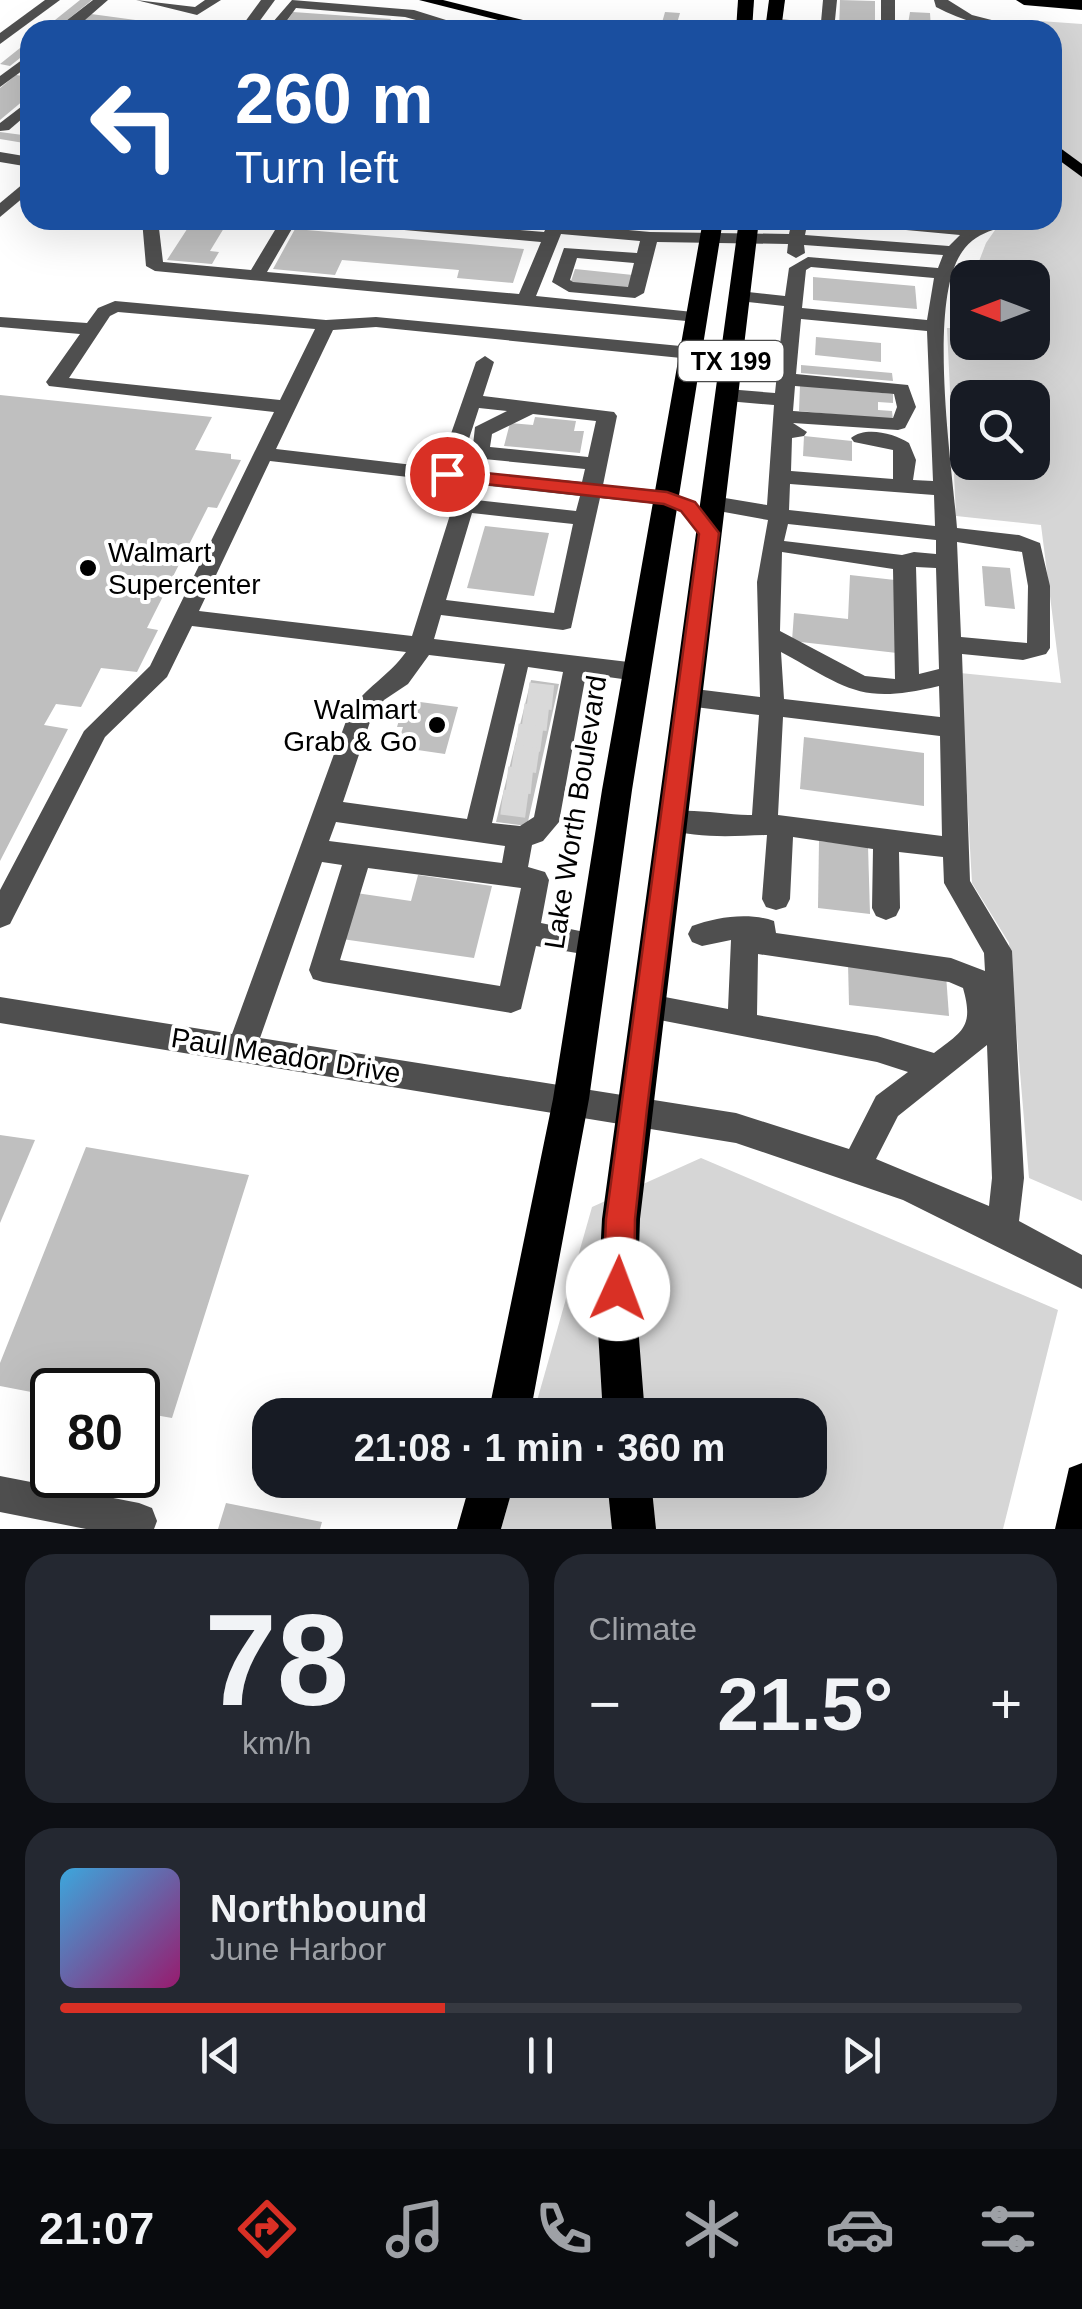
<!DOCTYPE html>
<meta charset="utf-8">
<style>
:root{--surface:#171b24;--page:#242831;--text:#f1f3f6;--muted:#9ea1a6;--line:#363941;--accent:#d93025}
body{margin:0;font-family:Helvetica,sans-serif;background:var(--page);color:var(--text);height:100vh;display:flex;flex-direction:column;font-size:38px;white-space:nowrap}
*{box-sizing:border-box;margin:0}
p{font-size:32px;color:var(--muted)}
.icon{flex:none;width:55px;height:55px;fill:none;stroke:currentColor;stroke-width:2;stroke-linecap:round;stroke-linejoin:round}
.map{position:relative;height:1529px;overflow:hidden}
.panel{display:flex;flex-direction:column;gap:25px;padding:25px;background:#0d0f14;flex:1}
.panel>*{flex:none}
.hud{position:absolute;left:20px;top:20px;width:1042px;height:210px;border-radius:30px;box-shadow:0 10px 40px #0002;background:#1a4fa0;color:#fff;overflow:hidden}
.needle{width:65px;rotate:270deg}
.buttons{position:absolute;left:950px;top:260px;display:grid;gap:20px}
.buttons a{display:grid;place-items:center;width:100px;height:100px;border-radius:20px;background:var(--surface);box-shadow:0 10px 40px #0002;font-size:50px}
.speed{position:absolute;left:30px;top:1368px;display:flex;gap:20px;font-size:50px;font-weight:700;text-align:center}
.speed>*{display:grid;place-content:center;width:130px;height:130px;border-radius:50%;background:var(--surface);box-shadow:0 10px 40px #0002;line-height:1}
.speed .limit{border:5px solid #111;border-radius:15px;background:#fff;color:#111}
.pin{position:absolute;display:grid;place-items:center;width:85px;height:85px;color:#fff;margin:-42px;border:5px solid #fff;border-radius:50%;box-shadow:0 2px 10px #0007}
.me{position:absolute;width:110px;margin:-55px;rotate:2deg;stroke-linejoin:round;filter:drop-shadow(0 0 8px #0008)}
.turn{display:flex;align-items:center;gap:35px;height:210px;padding:0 50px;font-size:45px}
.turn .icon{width:130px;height:130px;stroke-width:2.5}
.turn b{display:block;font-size:70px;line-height:85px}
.big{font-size:75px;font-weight:700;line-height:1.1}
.panel .card{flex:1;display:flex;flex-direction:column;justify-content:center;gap:15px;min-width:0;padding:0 35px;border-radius:30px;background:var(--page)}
.panel .dial{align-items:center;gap:0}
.dial b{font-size:130px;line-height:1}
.song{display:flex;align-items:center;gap:30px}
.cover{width:120px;height:120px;border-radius:15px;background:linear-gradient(135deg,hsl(200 70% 55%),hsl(320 70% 35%))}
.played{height:10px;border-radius:5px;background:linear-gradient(90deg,var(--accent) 40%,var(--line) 40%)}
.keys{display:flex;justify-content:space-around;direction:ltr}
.heat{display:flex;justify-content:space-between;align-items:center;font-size:55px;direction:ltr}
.panel .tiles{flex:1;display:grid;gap:25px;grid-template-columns:1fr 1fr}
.card:last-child{grid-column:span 2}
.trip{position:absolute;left:252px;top:1398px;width:575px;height:100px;border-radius:30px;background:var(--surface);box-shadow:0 10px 40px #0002;font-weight:700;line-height:100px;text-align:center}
.tab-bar{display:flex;height:160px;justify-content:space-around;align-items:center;background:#090b0e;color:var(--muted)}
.tab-bar .icon{width:70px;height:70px}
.tab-bar .active{color:var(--accent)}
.tab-bar b{font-size:45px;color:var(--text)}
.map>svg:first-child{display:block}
.green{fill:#d6d6d6;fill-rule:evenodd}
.building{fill:#bfbfbf}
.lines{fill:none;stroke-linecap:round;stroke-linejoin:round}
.minor-tunnel{stroke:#d9d9d9;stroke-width:25;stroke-dasharray:25 12;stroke-linecap:butt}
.minor{fill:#4f4f4f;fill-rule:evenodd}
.major{fill:#000;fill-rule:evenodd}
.highway{fill:#000;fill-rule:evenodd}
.route{fill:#d93025;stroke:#8d1f18;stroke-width:2.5}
.poi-dot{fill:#000;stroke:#fff;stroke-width:4}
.labels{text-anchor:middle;stroke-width:8;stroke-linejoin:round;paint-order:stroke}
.shield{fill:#fff;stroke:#4c4c4c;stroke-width:2.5}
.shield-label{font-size:25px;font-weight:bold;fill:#000}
.poi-label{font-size:28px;fill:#000;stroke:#fff;text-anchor:start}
.street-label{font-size:28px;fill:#000;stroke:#fff}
</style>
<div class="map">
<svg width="1082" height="1529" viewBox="0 0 1082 1529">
<rect width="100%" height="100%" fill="#fff"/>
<g class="green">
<path d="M1040,21L1082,24V1201L1029,1178L1009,943L972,883L960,673L1061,683L1041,525L956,516L947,328H956L967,294L968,342H1032V278L973,277L986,243L1002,220H1052V30ZM968,398H1032V462H968Z"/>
<path d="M701,1158L1058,1310L1003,1529H501L515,1480H810V1415H533L592,1207Z"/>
</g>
<g class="building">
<path d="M80,0H92L56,29L45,28Z"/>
<path d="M840,0L875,1V30H839Z"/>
<path d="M293,12L391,19L384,30H281Z"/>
<path d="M665,12L680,13L675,30H660Z"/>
<path d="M910,12L930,13L931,30H907Z"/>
<path d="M91,14L195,28V30H158L84,20Z"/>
<path d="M30,40V50L10,66L0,64Z"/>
<path d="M16,75L30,77V95L0,120V88Z"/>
<path d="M0,132L30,136V144L0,139Z"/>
<path d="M193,220H256L250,230L224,228L210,251L219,252L212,264L167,260Z"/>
<path d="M295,229L469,244L524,249L513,283L457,278L459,270L342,260L335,275L273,269Z"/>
<path d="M575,269L633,275L629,290L570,284Z"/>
<path d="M813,277L915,286L917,309L813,300Z"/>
<path d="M816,337L881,343V362L815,355Z"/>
<path d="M801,365L892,373L893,381L801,373Z"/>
<path d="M800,385L893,394V403L878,402V410L892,411L893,420L799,411Z"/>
<path d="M0,395L212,417L195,450L231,454V459L241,460L217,508L208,507L147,628L158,630L137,672L101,668L81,707L56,704L44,725L68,729L0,861Z"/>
<path d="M535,417L576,421L574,431H584L580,453L504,446L510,423L533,425Z"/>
<path d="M804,436L852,441V461L803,456Z"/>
<path d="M485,526L549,533L534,596L467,588Z"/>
<path d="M982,566L1010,568L1015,609L985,606Z"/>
<path d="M850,575L895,580L897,653L792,641L794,613L848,619Z"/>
<path d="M531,680L559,684L527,826L496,822Z"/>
<path d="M405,700L458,707L445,754L397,747L403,727H397Z"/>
<path d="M804,737L924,753V806L800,789Z"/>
<path d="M819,841L868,846L870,914L818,908Z"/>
<path d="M418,875L492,886L474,958L342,939L356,893L411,901Z"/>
<path d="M848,963L946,975L949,1016L849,1005Z"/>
<path d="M0,1135L35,1140L0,1223Z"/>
<path d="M86,1147L249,1175L172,1418L138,1412V1390H52V1396L0,1386V1363Z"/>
<path d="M315,1480H384L381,1494Z"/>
<path d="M226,1503L322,1522L320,1529H218Z"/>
</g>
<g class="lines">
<g class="minor-tunnel">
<path d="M528,695L556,698"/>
<path d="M523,716L551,719"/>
<path d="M517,736L546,740"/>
<path d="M513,757L541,761"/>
<path d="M507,779L536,782"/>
<path d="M502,802L531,806"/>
</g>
<g class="minor">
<path d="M45,0H60L0,44V33Z"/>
<path d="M93,0H108L85,20L138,30L76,26L62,30V24Z"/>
<path d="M136,0L195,7L205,0H221L197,15Z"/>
<path d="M261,0H275L253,30H239Z"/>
<path d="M292,0L414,10L478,30H452L405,17L296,8L280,30H266Z"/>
<path d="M823,0H837L834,30L774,27L767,23L774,19L821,22Z"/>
<rect x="881" y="0" width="14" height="30"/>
<path d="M934,0H948L972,15L1031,30C996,30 967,23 936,7Z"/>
<path d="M30,54V65L0,87V76Z"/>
<path d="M30,100V112L9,130L0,131V123Z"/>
<path d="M0,152L30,157V167L0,162Z"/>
<path d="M30,178V192L0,217V203Z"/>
<path d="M142,220H158L163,262L251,270L281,220H297L267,272L519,294L541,242L347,225L339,220H404L544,232L550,220H562L564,224L650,232L789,234L792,220H808L805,235L949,246L960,235L852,225L844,220L972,226L981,220H997L993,230C981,234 970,240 962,252C927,302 952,465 957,528L1019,535L1040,543L1050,586V648L1046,654L1023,660L962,654L970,881L1012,951L1024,1178L1019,1221L1082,1255V1289L903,1200L736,1143L0,1023V997L232,1034L349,713C364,688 389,676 406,652L192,626L167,677L105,737L10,924L0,928V890L84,731L150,666L274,412L49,386L46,382L80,334L0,327V317L87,323L98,308L115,301L326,320L376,317L691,347L700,353L691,359L376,327L333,330L276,449L439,468L476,362L485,356L494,362L483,396L614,412L617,416L603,485L667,491L677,498L667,505L600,498L571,628L563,630L441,615L434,639L637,663L649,672L637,681L586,674L559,822L543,841L532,845L528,867L545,872L549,880L541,923L604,936L608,944L604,952L594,956L536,946L521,1009L511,1013L323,982L313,979L309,970L342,865L322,862L260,1038L736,1113L849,1149L876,1096L908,1072L877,1062L639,1016L635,1007L639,998L649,994L728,1009L731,940L702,946L692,942L688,934L692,926C717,917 748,912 774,921L776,933L951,958L985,971L984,953L944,883L943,857L899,852L900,908L896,916L886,920L876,916L872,908L873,849L793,837L790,899L786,907L776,910L766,907L762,899L767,835C733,836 697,839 664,828L660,821L664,814C685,806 726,816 752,815L759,715L687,706L675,697L687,688L760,697L757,582L768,520L713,510L703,503L713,496L767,505L774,405L727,401L717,395L727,389L775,393L784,306L739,301L730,296L739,291L785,296L789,268L808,257L938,268L943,255L804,245L805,253L796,258L787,253L788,244L657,242L644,293L635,298L569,292L552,282L564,248L637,253L640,241L561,234L536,296L703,313L706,317L697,322L155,271L146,266ZM577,258L634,263L628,287L573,282L570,280ZM811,267L934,278L927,320L802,308L806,270ZM118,312L315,329L280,400L69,378L110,316ZM801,319L927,331L933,481L913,480L916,460L909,443C894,433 865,426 851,438L854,442L893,450V479L791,471L792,438L804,436L807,432L793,423L898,430L905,428L916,407L908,385L796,374ZM795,386L894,394L897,407L893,418L793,411ZM479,408L507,411L475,427L473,445H467ZM533,414L596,421L588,457L490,447L492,434ZM463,457L585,469L582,482L459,470ZM270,461L460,483L412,636L199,611ZM790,484L934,495L935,526L789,510ZM480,485L580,496L576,511L476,500ZM472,513L573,524L554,613L446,600ZM788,524L936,540V554L914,552L902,555L784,541ZM957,542L1022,552L1028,586L1027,643L961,637ZM782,552L893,569L895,679L865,676L780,631ZM916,567L936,568L939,669L919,674ZM781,652C849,689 860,705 939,686L940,717L784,699ZM429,655L505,664L467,819L343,802L372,716L384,700L408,684ZM528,667L563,672L534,817L520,826L492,823ZM783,717L940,736L942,836L778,815ZM336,822L505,846L502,863L329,841ZM368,868L521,888L500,986L340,960ZM758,954L949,982L963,988C974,1027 963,1031 934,1053L877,1036L757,1015ZM987,1045L992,1178L989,1206L876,1159L898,1116Z"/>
<path d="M0,1476L139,1503L152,1508L157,1521L154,1529H86L0,1512Z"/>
</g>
<g class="major">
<path d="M419,0H443L563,30H538Z"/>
<path d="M1052,142L1082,164V177L1052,155Z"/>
<path d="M1082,1463V1529H1055L1069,1468Z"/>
</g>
<g class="highway">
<path d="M738,0H754L752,30H736Z"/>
<path d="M769,0H785L781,30H765Z"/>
<path d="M1016,0H1082V10L1024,5Z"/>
<path d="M703,220H723L632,790L589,1099L530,1415H488L553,1099L602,790Z"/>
<path d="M739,220H759L640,1219L637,1313L645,1415H603L597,1313L602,1219Z"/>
<path d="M471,1480H515L501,1529H457Z"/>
<path d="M607,1480H651L656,1529H612Z"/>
</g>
</g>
<path class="route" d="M447,469L667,492L695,502L719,533L647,1109L635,1219L634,1289L629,1299L618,1304L608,1299L603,1289L606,1219L699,534L681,511L664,504L440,479V470Z"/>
<g class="poi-dot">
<circle cx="88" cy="568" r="10"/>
<circle cx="437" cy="725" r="10"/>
</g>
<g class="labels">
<rect class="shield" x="678.5" y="341" width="105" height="40" rx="8"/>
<g class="shield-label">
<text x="731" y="370">TX 199</text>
</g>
<g class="poi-label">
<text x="108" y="562">Walmart<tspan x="108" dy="32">Supercenter</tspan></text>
<text x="417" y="719" text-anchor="end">Walmart<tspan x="417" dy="32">Grab &amp; Go</tspan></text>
</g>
<g class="street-label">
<text transform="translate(575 812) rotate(-81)" y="10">Lake Worth Boulevard</text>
<text transform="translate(286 1055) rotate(9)" y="10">Paul Meador Drive</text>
</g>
</g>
</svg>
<div class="buttons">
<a><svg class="needle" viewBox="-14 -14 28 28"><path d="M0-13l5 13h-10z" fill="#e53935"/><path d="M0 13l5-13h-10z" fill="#9ea1a6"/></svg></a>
<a><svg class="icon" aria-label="search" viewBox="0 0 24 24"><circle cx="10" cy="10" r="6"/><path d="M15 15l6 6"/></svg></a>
</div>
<div class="speed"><div class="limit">80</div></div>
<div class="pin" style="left:447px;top:474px;background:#d93025"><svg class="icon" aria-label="arrive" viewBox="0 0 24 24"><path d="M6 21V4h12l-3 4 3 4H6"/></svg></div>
<svg class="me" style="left:618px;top:1289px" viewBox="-20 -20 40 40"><circle r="19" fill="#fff"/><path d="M0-13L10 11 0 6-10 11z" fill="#d93025"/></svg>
<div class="trip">21:08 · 1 min · 360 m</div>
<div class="hud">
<div class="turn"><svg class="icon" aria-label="left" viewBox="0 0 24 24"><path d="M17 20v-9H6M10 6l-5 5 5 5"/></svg><div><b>260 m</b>Turn left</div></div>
</div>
</div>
<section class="panel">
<div class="tiles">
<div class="card dial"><b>78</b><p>km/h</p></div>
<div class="card"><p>Climate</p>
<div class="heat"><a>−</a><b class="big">21.5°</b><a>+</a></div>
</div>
<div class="card">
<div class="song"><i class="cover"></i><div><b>Northbound</b><p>June Harbor</p></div></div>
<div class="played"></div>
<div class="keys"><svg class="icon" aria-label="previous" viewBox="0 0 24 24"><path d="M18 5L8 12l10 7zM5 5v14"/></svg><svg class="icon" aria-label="pause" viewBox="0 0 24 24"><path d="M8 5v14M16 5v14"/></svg><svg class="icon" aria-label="next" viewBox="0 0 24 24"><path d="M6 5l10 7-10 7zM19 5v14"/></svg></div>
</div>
</div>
</section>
<nav class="tab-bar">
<b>21:07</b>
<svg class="icon active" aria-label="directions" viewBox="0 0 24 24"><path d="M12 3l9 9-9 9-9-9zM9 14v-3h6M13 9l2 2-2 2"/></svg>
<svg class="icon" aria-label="music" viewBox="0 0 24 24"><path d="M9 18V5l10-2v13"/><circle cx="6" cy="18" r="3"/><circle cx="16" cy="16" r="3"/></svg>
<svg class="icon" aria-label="phone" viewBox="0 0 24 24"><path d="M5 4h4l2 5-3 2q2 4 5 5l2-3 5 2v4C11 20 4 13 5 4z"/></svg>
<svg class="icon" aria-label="climate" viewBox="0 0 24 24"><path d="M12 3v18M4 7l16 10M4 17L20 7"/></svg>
<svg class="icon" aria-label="car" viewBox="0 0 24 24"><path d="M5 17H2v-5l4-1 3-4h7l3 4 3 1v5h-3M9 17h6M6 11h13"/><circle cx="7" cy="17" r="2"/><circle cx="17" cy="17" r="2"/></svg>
<svg class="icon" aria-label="filters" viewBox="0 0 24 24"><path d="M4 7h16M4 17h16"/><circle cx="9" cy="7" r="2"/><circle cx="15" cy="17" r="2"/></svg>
</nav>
